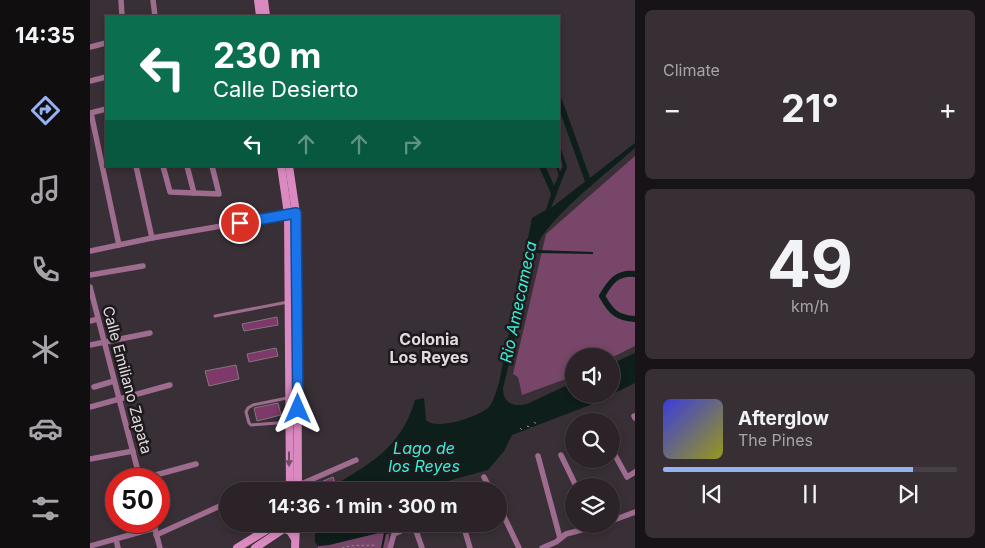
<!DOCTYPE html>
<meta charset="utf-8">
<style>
:root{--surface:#2b2328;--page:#372f34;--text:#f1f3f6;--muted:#a6a4a8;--line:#474045;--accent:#95b2f1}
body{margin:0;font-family:Inter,sans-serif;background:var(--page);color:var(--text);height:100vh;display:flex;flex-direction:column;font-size:19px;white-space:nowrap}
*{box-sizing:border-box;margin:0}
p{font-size:16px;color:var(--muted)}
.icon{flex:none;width:28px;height:28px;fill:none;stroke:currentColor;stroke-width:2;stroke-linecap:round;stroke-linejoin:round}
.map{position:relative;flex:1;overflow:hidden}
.side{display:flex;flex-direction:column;gap:10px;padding:10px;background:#181316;width:350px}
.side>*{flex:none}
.banner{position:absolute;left:15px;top:15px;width:455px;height:152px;border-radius:0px;box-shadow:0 2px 8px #0003,0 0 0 1px var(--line);background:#0b6e4f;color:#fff;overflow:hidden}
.controls{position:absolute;left:475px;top:348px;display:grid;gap:10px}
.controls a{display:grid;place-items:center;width:55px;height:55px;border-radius:50%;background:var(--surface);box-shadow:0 2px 8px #0003,0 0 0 1px var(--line);font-size:25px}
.speed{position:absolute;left:15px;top:468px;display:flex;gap:10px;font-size:25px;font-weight:700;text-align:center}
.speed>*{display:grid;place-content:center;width:65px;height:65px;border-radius:50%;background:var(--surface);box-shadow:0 2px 8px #0003,0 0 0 1px var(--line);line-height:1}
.speed .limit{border:8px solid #d22;background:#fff;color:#111}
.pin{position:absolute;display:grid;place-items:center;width:42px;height:42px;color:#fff;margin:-21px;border:2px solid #fff;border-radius:50%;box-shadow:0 1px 5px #0007}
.me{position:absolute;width:55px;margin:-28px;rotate:0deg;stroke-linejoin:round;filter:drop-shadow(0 0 4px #0008)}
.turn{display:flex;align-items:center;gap:18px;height:105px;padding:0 25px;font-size:22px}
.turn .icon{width:65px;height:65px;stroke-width:2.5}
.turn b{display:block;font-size:35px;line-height:42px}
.lanes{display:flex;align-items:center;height:48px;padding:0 25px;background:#0003;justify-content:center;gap:25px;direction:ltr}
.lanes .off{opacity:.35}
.big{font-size:38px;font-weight:700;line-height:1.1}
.side .card{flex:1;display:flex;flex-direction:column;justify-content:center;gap:8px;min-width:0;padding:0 18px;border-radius:8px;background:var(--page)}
.side .dial{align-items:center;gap:0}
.dial b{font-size:65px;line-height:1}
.song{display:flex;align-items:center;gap:15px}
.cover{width:60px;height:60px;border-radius:8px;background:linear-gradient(135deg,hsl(240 70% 55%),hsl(60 70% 35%))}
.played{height:5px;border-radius:2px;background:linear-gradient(90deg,var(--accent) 85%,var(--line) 85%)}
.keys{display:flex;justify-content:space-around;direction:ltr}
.heat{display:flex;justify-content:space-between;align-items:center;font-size:28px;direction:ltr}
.trip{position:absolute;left:129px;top:482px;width:288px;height:50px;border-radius:25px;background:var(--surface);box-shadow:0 2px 8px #0003,0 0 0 1px var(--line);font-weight:700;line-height:50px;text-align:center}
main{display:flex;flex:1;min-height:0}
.dock{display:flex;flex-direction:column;width:90px;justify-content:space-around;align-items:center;background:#110e10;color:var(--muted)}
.dock .icon{width:35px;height:35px}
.dock .selected{color:var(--accent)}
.dock b{font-size:22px;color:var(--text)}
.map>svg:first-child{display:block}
.green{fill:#774668}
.water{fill:#0d1e1b}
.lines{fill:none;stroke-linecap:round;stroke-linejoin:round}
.stream{stroke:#0d1e1b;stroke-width:2}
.canal{stroke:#0d1e1b;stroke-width:6}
.building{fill:#7e386a;stroke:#82777e}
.path{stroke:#958d92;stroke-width:1;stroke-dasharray:2.5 2.5;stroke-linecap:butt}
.lane{stroke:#9e6c8e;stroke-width:3}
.street{stroke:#9e6c8e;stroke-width:5.5}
.secondary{stroke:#db8ac1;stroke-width:8}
.oneway{fill:#724c66}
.route-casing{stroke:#114b97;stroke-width:12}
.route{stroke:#1a73e8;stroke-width:9}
.labels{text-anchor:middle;stroke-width:5;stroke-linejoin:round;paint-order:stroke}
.street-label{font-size:15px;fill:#e1dbdf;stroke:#1d191c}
.water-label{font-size:16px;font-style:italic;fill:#34f1d8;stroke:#1d191c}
.neighbourhood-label{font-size:16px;font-weight:bold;fill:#e5d9e0;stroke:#1d191c}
</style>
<main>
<nav class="dock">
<b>14:35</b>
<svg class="icon selected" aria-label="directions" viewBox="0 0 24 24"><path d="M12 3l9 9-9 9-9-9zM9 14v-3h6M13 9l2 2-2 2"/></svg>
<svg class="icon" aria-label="music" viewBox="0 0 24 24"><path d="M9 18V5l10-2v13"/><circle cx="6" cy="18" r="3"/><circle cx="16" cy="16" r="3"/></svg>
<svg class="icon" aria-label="phone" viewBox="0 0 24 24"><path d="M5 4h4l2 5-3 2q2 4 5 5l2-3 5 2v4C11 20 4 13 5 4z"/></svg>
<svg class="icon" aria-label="climate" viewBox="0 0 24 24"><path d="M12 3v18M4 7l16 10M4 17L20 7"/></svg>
<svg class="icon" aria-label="car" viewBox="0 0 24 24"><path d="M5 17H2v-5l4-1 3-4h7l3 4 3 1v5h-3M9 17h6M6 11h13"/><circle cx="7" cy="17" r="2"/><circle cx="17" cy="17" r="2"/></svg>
<svg class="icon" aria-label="filters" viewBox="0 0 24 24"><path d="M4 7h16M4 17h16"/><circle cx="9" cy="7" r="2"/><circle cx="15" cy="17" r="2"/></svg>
</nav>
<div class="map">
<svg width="545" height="548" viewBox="0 0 545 548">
<rect width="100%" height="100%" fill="#392f36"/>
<g class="green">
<path d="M545,156V346L521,358V356H484V376L432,395L428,377L423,374L456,234Z"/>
<path d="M284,533L299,534L298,548H228V546L239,545Z"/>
</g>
<g class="water">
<path d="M469,143L477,167L461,208L545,143V148C522,169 451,223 446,250L503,252V254L446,253L413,388C413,404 424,407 437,404L484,382V394H521V364L545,353V383L500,405L422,435L414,451L398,470L361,480L339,491H235C278,464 310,451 325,400L334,398L336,420C346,431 387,417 398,408C404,402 406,391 409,383L442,218L456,210L463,188L473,166L469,151Z"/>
<path d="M225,524H309L302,532L296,534L293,548H291L294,533H289L239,545L228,546L225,542Z"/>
</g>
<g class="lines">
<path class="stream" d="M467,166L470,176"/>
<g class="canal">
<path d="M469,100L499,184"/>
<path d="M452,166L464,193"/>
<path d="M545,274C527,272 520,282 512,296C521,312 527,318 545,319"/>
</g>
</g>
<g class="building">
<path d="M187,317L188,325L154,331L152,324Z"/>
<path d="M186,348L188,356L159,362L157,354Z"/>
<path d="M146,365L149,379L119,386L115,371Z"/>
<path d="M188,403L191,415L167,421L164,408Z"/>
<path d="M243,477L245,483L229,491L226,484Z"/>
</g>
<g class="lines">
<g class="path">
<path d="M444,422L448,425"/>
<path d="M437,426L442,428"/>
<path d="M430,428L433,431"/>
<path d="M347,482L353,483"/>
<path d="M252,548C263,544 274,546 286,545"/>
</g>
<g class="lane">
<path d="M125,316L198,302"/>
<path d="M200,422L161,425L159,423L156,412L158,408L163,405L207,396"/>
</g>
<g class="street">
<path d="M31,0L32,16"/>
<path d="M63,0L65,16"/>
<path d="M0,47L16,43"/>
<path d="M0,81L16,77"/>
<path d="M0,113L16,109"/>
<path d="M1,113L29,245"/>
<path d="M46,166L62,238"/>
<path d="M73,166L80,192L129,194L122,166"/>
<path d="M97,166L104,193"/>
<path d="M0,251L62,238L201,214"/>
<path d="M0,275L53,266"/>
<path d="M0,287L50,479"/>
<path d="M0,321L8,319"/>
<path d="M0,345L60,333"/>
<path d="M4,387L24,381"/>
<path d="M0,407L80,385"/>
<path d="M544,416L545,418"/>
<path d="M521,448L537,477L545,472"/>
<path d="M471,455L486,486"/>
<path d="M448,456L470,538"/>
<path d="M0,459L43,451"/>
<path d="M394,477L401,491"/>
<path d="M51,479L106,464"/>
<path d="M209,485L266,460"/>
<path d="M408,504L429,548"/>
<path d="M63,521L70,548"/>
<path d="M521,521L545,512"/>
<path d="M373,524L380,548"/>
<path d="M66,535L130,506"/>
<path d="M26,539L28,548"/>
<path d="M0,546L65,528"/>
<path d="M300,548L304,534L324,525L332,548"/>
<path d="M452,548L466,542L476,534L514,524"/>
</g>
<g class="secondary">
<path d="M168,0L170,16"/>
<path d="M174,0L176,16"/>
<path d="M191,166L198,214L200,491"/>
<path d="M199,166L206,213L207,257L208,491"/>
<path d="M192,528L200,531L205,539"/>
<path d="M147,548L186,524"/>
<path d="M165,548L201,524"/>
<path d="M205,548L206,524"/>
</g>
</g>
<defs><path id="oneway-solid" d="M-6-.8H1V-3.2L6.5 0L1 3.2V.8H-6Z" transform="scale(1.25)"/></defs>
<use class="oneway" href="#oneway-solid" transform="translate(199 459) rotate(90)"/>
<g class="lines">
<defs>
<path id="route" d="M150,223L206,213L208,409"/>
</defs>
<use href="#route" class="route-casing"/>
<use href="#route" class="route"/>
</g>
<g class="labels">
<g class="street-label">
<text transform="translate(37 380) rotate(75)" y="5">Calle Emiliano Zapata</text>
</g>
<g class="water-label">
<text transform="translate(428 302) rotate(-78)" y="6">Rio Amecameca</text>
<text x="334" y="454">Lago de<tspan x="334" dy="18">los Reyes</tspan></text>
</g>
<g class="neighbourhood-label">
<text x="339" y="345">Colonia<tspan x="339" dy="18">Los Reyes</tspan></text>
</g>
</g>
</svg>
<div class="controls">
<a><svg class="icon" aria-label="sound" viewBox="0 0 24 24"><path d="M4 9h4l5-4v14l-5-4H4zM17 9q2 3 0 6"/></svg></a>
<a><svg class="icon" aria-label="search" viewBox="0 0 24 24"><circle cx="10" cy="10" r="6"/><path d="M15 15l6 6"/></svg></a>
<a><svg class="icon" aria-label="layers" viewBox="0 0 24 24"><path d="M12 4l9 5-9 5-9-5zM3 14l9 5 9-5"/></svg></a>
</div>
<div class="speed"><div class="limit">50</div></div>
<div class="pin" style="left:150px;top:223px;background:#d93025"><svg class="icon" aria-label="arrive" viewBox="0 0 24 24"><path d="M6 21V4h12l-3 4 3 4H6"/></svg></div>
<svg class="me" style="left:208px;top:409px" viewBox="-20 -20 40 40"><path d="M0-17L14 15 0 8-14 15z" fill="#1a73e8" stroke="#fff" stroke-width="4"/></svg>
<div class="trip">14:36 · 1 min · 300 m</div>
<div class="banner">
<div class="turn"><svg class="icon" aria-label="left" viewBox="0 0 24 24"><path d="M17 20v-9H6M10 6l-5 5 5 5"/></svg><div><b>230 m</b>Calle Desierto</div></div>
<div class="lanes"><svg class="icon" aria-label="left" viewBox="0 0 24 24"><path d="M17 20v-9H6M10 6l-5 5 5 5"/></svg><svg class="icon off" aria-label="ahead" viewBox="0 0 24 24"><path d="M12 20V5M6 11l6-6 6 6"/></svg><svg class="icon off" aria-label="ahead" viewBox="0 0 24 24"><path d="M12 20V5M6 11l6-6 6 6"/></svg><svg class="icon off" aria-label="right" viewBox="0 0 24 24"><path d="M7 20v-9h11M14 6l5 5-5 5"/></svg></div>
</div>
</div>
<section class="side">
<div class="card"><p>Climate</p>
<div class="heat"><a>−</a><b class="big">21°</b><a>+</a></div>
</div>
<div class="card dial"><b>49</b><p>km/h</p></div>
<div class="card">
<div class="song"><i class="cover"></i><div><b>Afterglow</b><p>The Pines</p></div></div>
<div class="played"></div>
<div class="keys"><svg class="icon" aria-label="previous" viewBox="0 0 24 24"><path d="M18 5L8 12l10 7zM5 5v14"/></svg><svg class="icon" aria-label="pause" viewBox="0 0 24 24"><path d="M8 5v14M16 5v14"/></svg><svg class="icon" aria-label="next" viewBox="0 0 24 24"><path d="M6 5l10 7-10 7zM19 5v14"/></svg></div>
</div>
</section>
</main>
